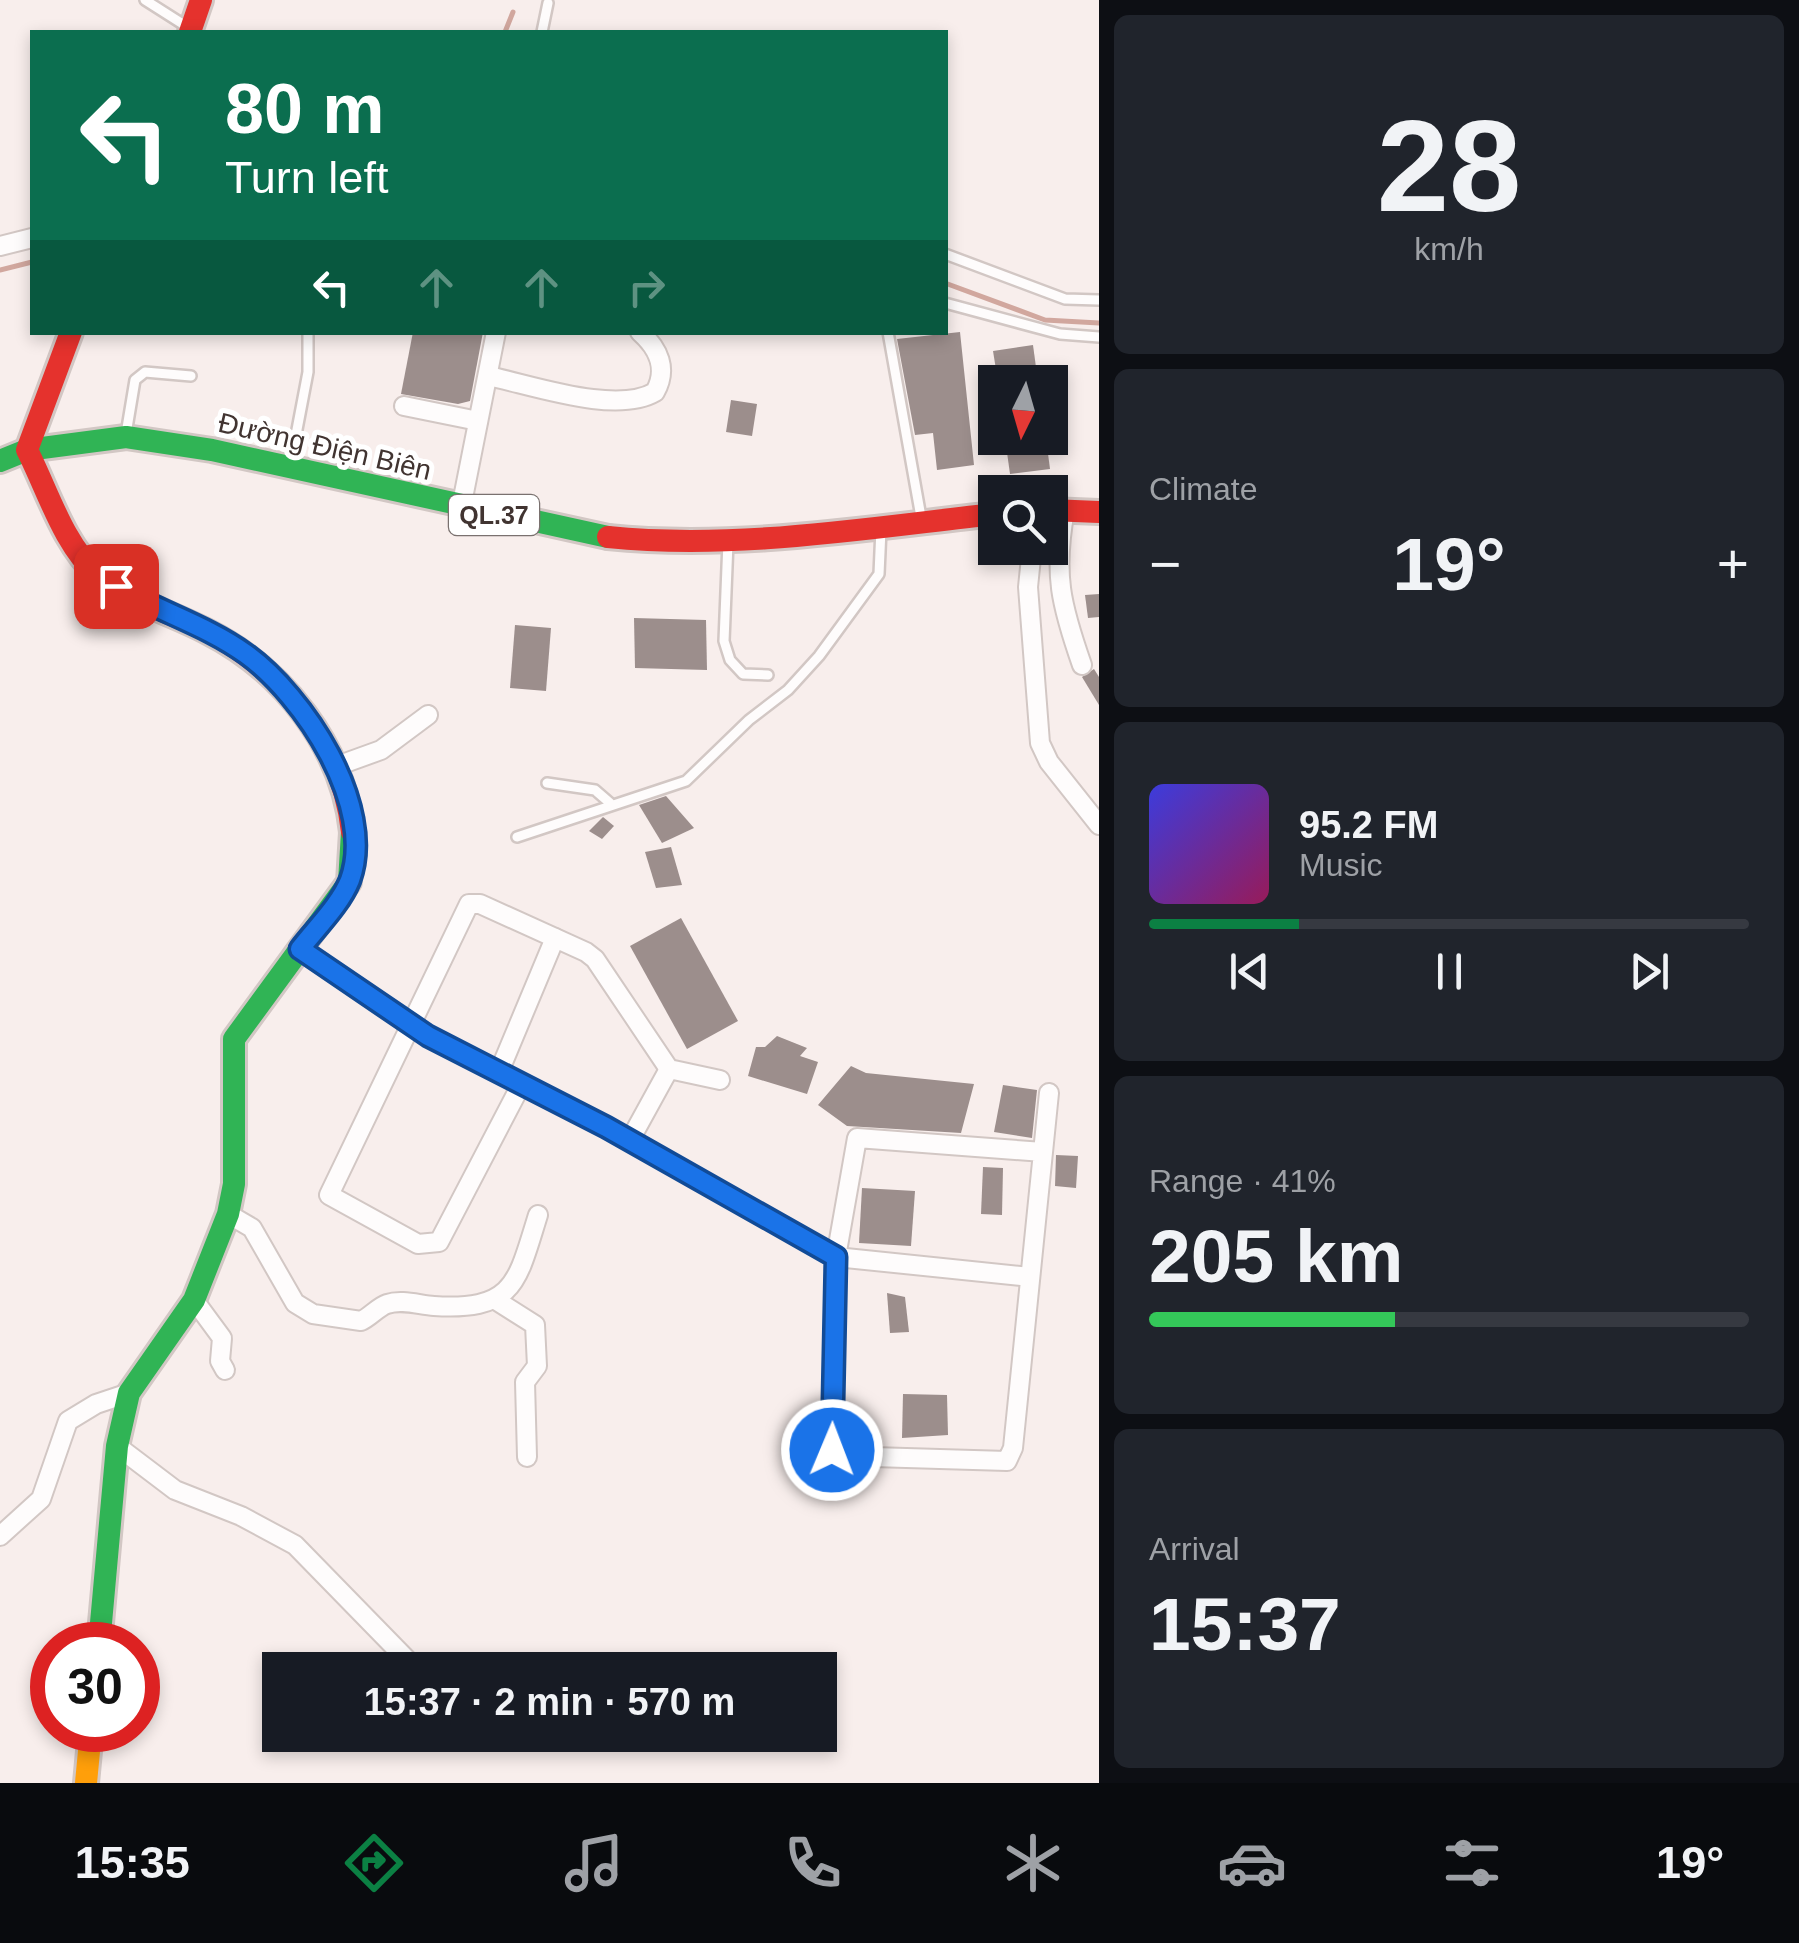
<!DOCTYPE html>
<meta charset="utf-8">
<style>
:root{--surface:#171b24;--page:#20242c;--text:#f1f3f6;--muted:#9ea1a6;--line:#363941;--accent:#0b8043}
body{margin:0;font-family:Arial,sans-serif;background:var(--page);color:var(--text);height:100vh;display:flex;flex-direction:column;font-size:38px;white-space:nowrap}
*{box-sizing:border-box;margin:0}
p{font-size:32px;color:var(--muted)}
.icon{flex:none;width:55px;height:55px;fill:none;stroke:currentColor;stroke-width:2;stroke-linecap:round;stroke-linejoin:round}
.map{position:relative;flex:1;overflow:hidden}
.side{display:flex;flex-direction:column;gap:15px;padding:15px;background:#0d0f14;width:700px}
.side>*{flex:none}
.banner{position:absolute;left:30px;top:30px;width:918px;height:305px;border-radius:0px;box-shadow:0 5px 15px #0003;background:#0b6e4f;color:#fff;overflow:hidden}
.needle{width:65px;rotate:185deg}
.fabs{position:absolute;left:978px;top:365px;display:grid;gap:20px}
.fabs a{display:grid;place-items:center;width:90px;height:90px;border-radius:0px;background:var(--surface);box-shadow:0 5px 15px #0003;font-size:50px}
.speed{position:absolute;left:30px;top:1622px;display:flex;gap:20px;font-size:50px;font-weight:700;text-align:center}
.speed>*{display:grid;place-content:center;width:130px;height:130px;border-radius:50%;background:var(--surface);box-shadow:0 5px 15px #0003;line-height:1}
.speed .limit{border:15px solid #d22;background:#fff;color:#111}
.pin{position:absolute;display:grid;place-items:center;width:85px;height:85px;color:#fff;margin:-42px;border-radius:20px;box-shadow:0 5px 15px #0006}
.me{position:absolute;width:110px;margin:-55px;rotate:1deg;stroke-linejoin:round;filter:drop-shadow(0 0 8px #0008)}
.turn{display:flex;align-items:center;gap:35px;height:210px;padding:0 30px;font-size:45px}
.turn .icon{width:130px;height:130px;stroke-width:2.5}
.turn b{display:block;font-size:70px;line-height:85px}
.lanes{display:flex;align-items:center;height:95px;padding:0 30px;background:#0003;justify-content:center;gap:50px;direction:ltr}
.lanes .off{opacity:.35}
.big{font-size:75px;font-weight:600;line-height:1.1}
.side .card{flex:1;display:flex;flex-direction:column;justify-content:center;gap:15px;min-width:0;padding:0 35px;border-radius:15px;background:var(--page)}
.side .dial{align-items:center;gap:0}
.dial b{font-size:130px;line-height:1}
.song{display:flex;align-items:center;gap:30px}
.cover{width:120px;height:120px;border-radius:15px;background:linear-gradient(135deg,hsl(240 70% 55%),hsl(330 70% 35%))}
.played{height:10px;border-radius:5px;background:linear-gradient(90deg,var(--accent) 25%,var(--line) 25%)}
.keys{display:flex;justify-content:space-around;direction:ltr}
.heat{display:flex;justify-content:space-between;align-items:center;font-size:55px;direction:ltr}
.charge{height:15px;border-radius:8px;background:linear-gradient(90deg,#34c759 41%,var(--line) 0)}
.trip{position:absolute;left:262px;top:1652px;width:575px;height:100px;border-radius:0px;background:var(--surface);box-shadow:0 5px 15px #0003;font-weight:600;line-height:100px;text-align:center}
.tabs{display:flex;height:160px;justify-content:space-around;align-items:center;background:#090b0e;color:var(--muted)}
.tabs .icon{width:70px;height:70px}
.tabs .current{color:var(--accent)}
.tabs b{font-size:45px;color:var(--text)}
main{display:flex;flex:1;min-height:0}
.map>svg:first-child{display:block}
.lines{fill:none;stroke-linecap:round;stroke-linejoin:round}
.stream{stroke:#d1a79e;stroke-width:5}
.building{fill:#9c8e8c}
.lane-casing{stroke:#d2c7c4;stroke-width:14}
.street-casing{stroke:#d2c7c4;stroke-width:22}
.fast-casing{stroke:#d2c7c4;stroke-width:28}
.slow-casing{stroke:#d2c7c4;stroke-width:28}
.jam-casing{stroke:#d2c7c4;stroke-width:28}
.lane{stroke:#fefcfc;stroke-width:9}
.street{stroke:#fefcfc;stroke-width:18}
.fast{stroke:#30b455;stroke-width:22}
.slow{stroke:#ff9f0a;stroke-width:22}
.jam{stroke:#e5322d;stroke-width:22}
.route-casing{stroke:#114b97;stroke-width:25}
.route{stroke:#1a73e8;stroke-width:18}
.labels{text-anchor:middle;stroke-width:10;stroke-linejoin:round;paint-order:stroke}
.shield{fill:#fff;stroke:#7a716f;stroke-width:2.5}
.shield-label{font-size:25px;font-weight:bold;fill:#413431}
.street-label{font-size:28px;fill:#413431;stroke:#fff}
</style>
<main>
<div class="map">
<svg width="1099" height="1783" viewBox="0 0 1099 1783">
<rect width="100%" height="100%" fill="#f8eeec"/>
<g class="lines">
<g class="stream">
<path d="M505,32L513,12"/>
<path d="M0,270L32,262"/>
<path d="M945,283L1045,320L1099,323"/>
</g>
</g>
<g class="building">
<path d="M413,332H483L470,401L458,404L401,394Z"/>
<path d="M960,332L974,465L937,470L933,433L915,435L897,339Z"/>
<path d="M1033,345L1038,382H998L993,351Z"/>
<path d="M731,400L757,404L752,436L726,432Z"/>
<path d="M1005,438H1046L1050,469L1010,474Z"/>
<path d="M1099,594V617L1088,618L1085,595Z"/>
<path d="M634,618L706,620L707,670L635,668Z"/>
<path d="M515,625L551,628L546,691L510,688Z"/>
<path d="M1094,669L1099,677V705L1082,677Z"/>
<path d="M666,796L694,828L662,843L639,805Z"/>
<path d="M603,817L614,826L602,839L589,831Z"/>
<path d="M671,847L682,885L656,888L645,852Z"/>
<path d="M681,918L738,1021L687,1049L630,946Z"/>
<path d="M777,1036L807,1048L800,1056L818,1062L807,1094L748,1076L756,1047H765Z"/>
<path d="M851,1066L866,1073L974,1084L961,1133L847,1126L818,1105Z"/>
<path d="M1003,1085L1037,1090L1032,1138L994,1132Z"/>
<path d="M1056,1155L1078,1156L1076,1188L1055,1186Z"/>
<path d="M983,1167L1003,1168L1002,1215L981,1214Z"/>
<path d="M862,1188L915,1191L911,1246L859,1243Z"/>
<path d="M887,1293L905,1297L909,1332L890,1333Z"/>
<path d="M903,1394L947,1395L948,1435L902,1438Z"/>
</g>
<g class="lines">
<defs>
<g id="lane">
<path d="M145,0L189,28"/>
<path d="M542,32L548,3"/>
<path d="M945,254L1065,299L1099,300"/>
<path d="M945,303L1060,334L1099,337"/>
<path d="M888,332L921,517"/>
<path d="M126,434L135,380L145,372L191,376"/>
<path d="M291,461L308,372V332"/>
<path d="M728,542L724,641L730,660L743,674L768,675"/>
<path d="M547,783L595,790L610,803"/>
<path d="M517,837L686,781L749,720L788,690L819,656L879,574L881,529"/>
</g>
<g id="street">
<path d="M0,246L32,238"/>
<path d="M488,376C532,385 616,415 655,392C668,369 659,349 640,332"/>
<path d="M404,406L478,421"/>
<path d="M461,508L496,332"/>
<path d="M1065,510C1053,574 1061,605 1082,665"/>
<path d="M1032,548L1028,587L1040,743L1049,762L1099,825"/>
<path d="M334,767L381,750L428,715"/>
<path d="M300,949L428,1036L606,1127L836,1257L1030,1277"/>
<path d="M499,1072L555,938"/>
<path d="M522,1083L439,1242L418,1244L329,1195L469,904H480L586,952L595,959L669,1069L720,1080"/>
<path d="M630,1140L669,1069"/>
<path d="M1043,1152L857,1138L836,1257L832,1450L839,1456L1007,1461L1013,1448L1049,1093"/>
<path d="M228,1214L252,1228L295,1303L313,1314L361,1321C370,1317 378,1307 387,1304C402,1299 419,1305 434,1306C515,1311 517,1282 538,1215"/>
<path d="M194,1300L222,1338L220,1361L225,1370"/>
<path d="M497,1301L535,1325L537,1366L525,1382L527,1457"/>
<path d="M117,1446L175,1490L241,1516L295,1545L417,1670"/>
<path d="M0,1536L41,1499L68,1421L96,1404L129,1393"/>
</g>
<g id="fast">
<path d="M0,461L27,450L126,437L212,450L608,537"/>
<path d="M99,1645L117,1446L129,1393L194,1300L228,1214L234,1184V1039L349,882L352,832"/>
</g>
<path id="slow" d="M86,1783L91,1730"/>
<g id="jam">
<path d="M190,32L201,0"/>
<path d="M71,332L27,450C48,491 63,544 98,575C130,602 170,612 206,631C283,670 343,746 352,832"/>
<path d="M1050,510L1099,512"/>
<path d="M608,537C736,550 867,528 995,514"/>
</g>
</defs>
<use href="#lane" class="lane-casing"/>
<use href="#street" class="street-casing"/>
<use href="#fast" class="fast-casing"/>
<use href="#slow" class="slow-casing"/>
<use href="#jam" class="jam-casing"/>
<use href="#lane" class="lane"/>
<use href="#street" class="street"/>
<use href="#fast" class="fast"/>
<use href="#slow" class="slow"/>
<use href="#jam" class="jam"/>
</g>
<g class="lines">
<defs>
<path id="route" d="M116,586C157,611 206,625 246,654C303,695 377,806 350,880C340,905 316,928 300,949L428,1036L606,1127L836,1257L832,1450"/>
</defs>
<use href="#route" class="route-casing"/>
<use href="#route" class="route"/>
</g>
<g class="labels">
<rect class="shield" x="449" y="495" width="90" height="40" rx="8"/>
<g class="shield-label">
<text x="494" y="524">QL.37</text>
</g>
<g class="street-label">
<text transform="translate(325 446) rotate(13)" y="10">Đường Điện Biên</text>
</g>
</g>
</svg>
<div class="fabs">
<a><svg class="needle" viewBox="-14 -14 28 28"><path d="M0-13l5 13h-10z" fill="#e53935"/><path d="M0 13l5-13h-10z" fill="#9ea1a6"/></svg></a>
<a><svg class="icon" aria-label="search" viewBox="0 0 24 24"><circle cx="10" cy="10" r="6"/><path d="M15 15l6 6"/></svg></a>
</div>
<div class="speed"><div class="limit">30</div></div>
<div class="pin" style="left:116px;top:586px;background:#d93025"><svg class="icon" aria-label="arrive" viewBox="0 0 24 24"><path d="M6 21V4h12l-3 4 3 4H6"/></svg></div>
<svg class="me" style="left:832px;top:1450px" viewBox="-20 -20 40 40"><circle r="17" fill="#1a73e8" stroke="#fff" stroke-width="3"/><path d="M0-11L8 9 0 5-8 9z" fill="#fff"/></svg>
<div class="trip">15:37 · 2 min · 570 m</div>
<div class="banner">
<div class="turn"><svg class="icon" aria-label="left" viewBox="0 0 24 24"><path d="M17 20v-9H6M10 6l-5 5 5 5"/></svg><div><b>80 m</b>Turn left</div></div>
<div class="lanes"><svg class="icon" aria-label="left" viewBox="0 0 24 24"><path d="M17 20v-9H6M10 6l-5 5 5 5"/></svg><svg class="icon off" aria-label="ahead" viewBox="0 0 24 24"><path d="M12 20V5M6 11l6-6 6 6"/></svg><svg class="icon off" aria-label="ahead" viewBox="0 0 24 24"><path d="M12 20V5M6 11l6-6 6 6"/></svg><svg class="icon off" aria-label="right" viewBox="0 0 24 24"><path d="M7 20v-9h11M14 6l5 5-5 5"/></svg></div>
</div>
</div>
<section class="side">
<div class="card dial"><b>28</b><p>km/h</p></div>
<div class="card"><p>Climate</p>
<div class="heat"><a>−</a><b class="big">19°</b><a>+</a></div>
</div>
<div class="card">
<div class="song"><i class="cover"></i><div><b>95.2 FM</b><p>Music</p></div></div>
<div class="played"></div>
<div class="keys"><svg class="icon" aria-label="previous" viewBox="0 0 24 24"><path d="M18 5L8 12l10 7zM5 5v14"/></svg><svg class="icon" aria-label="pause" viewBox="0 0 24 24"><path d="M8 5v14M16 5v14"/></svg><svg class="icon" aria-label="next" viewBox="0 0 24 24"><path d="M6 5l10 7-10 7zM19 5v14"/></svg></div>
</div>
<div class="card"><p>Range · 41%</p><b class="big">205 km</b><div class="charge"></div></div>
<div class="card"><p>Arrival</p><b class="big">15:37</b></div>
</section>
</main>
<nav class="tabs">
<b>15:35</b>
<svg class="icon current" aria-label="directions" viewBox="0 0 24 24"><path d="M12 3l9 9-9 9-9-9zM9 14v-3h6M13 9l2 2-2 2"/></svg>
<svg class="icon" aria-label="music" viewBox="0 0 24 24"><path d="M9 18V5l10-2v13"/><circle cx="6" cy="18" r="3"/><circle cx="16" cy="16" r="3"/></svg>
<svg class="icon" aria-label="phone" viewBox="0 0 24 24"><path d="M5 4h4l2 5-3 2q2 4 5 5l2-3 5 2v4C11 20 4 13 5 4z"/></svg>
<svg class="icon" aria-label="climate" viewBox="0 0 24 24"><path d="M12 3v18M4 7l16 10M4 17L20 7"/></svg>
<svg class="icon" aria-label="car" viewBox="0 0 24 24"><path d="M5 17H2v-5l4-1 3-4h7l3 4 3 1v5h-3M9 17h6M6 11h13"/><circle cx="7" cy="17" r="2"/><circle cx="17" cy="17" r="2"/></svg>
<svg class="icon" aria-label="filters" viewBox="0 0 24 24"><path d="M4 7h16M4 17h16"/><circle cx="9" cy="7" r="2"/><circle cx="15" cy="17" r="2"/></svg>
<b>19°</b>
</nav>
